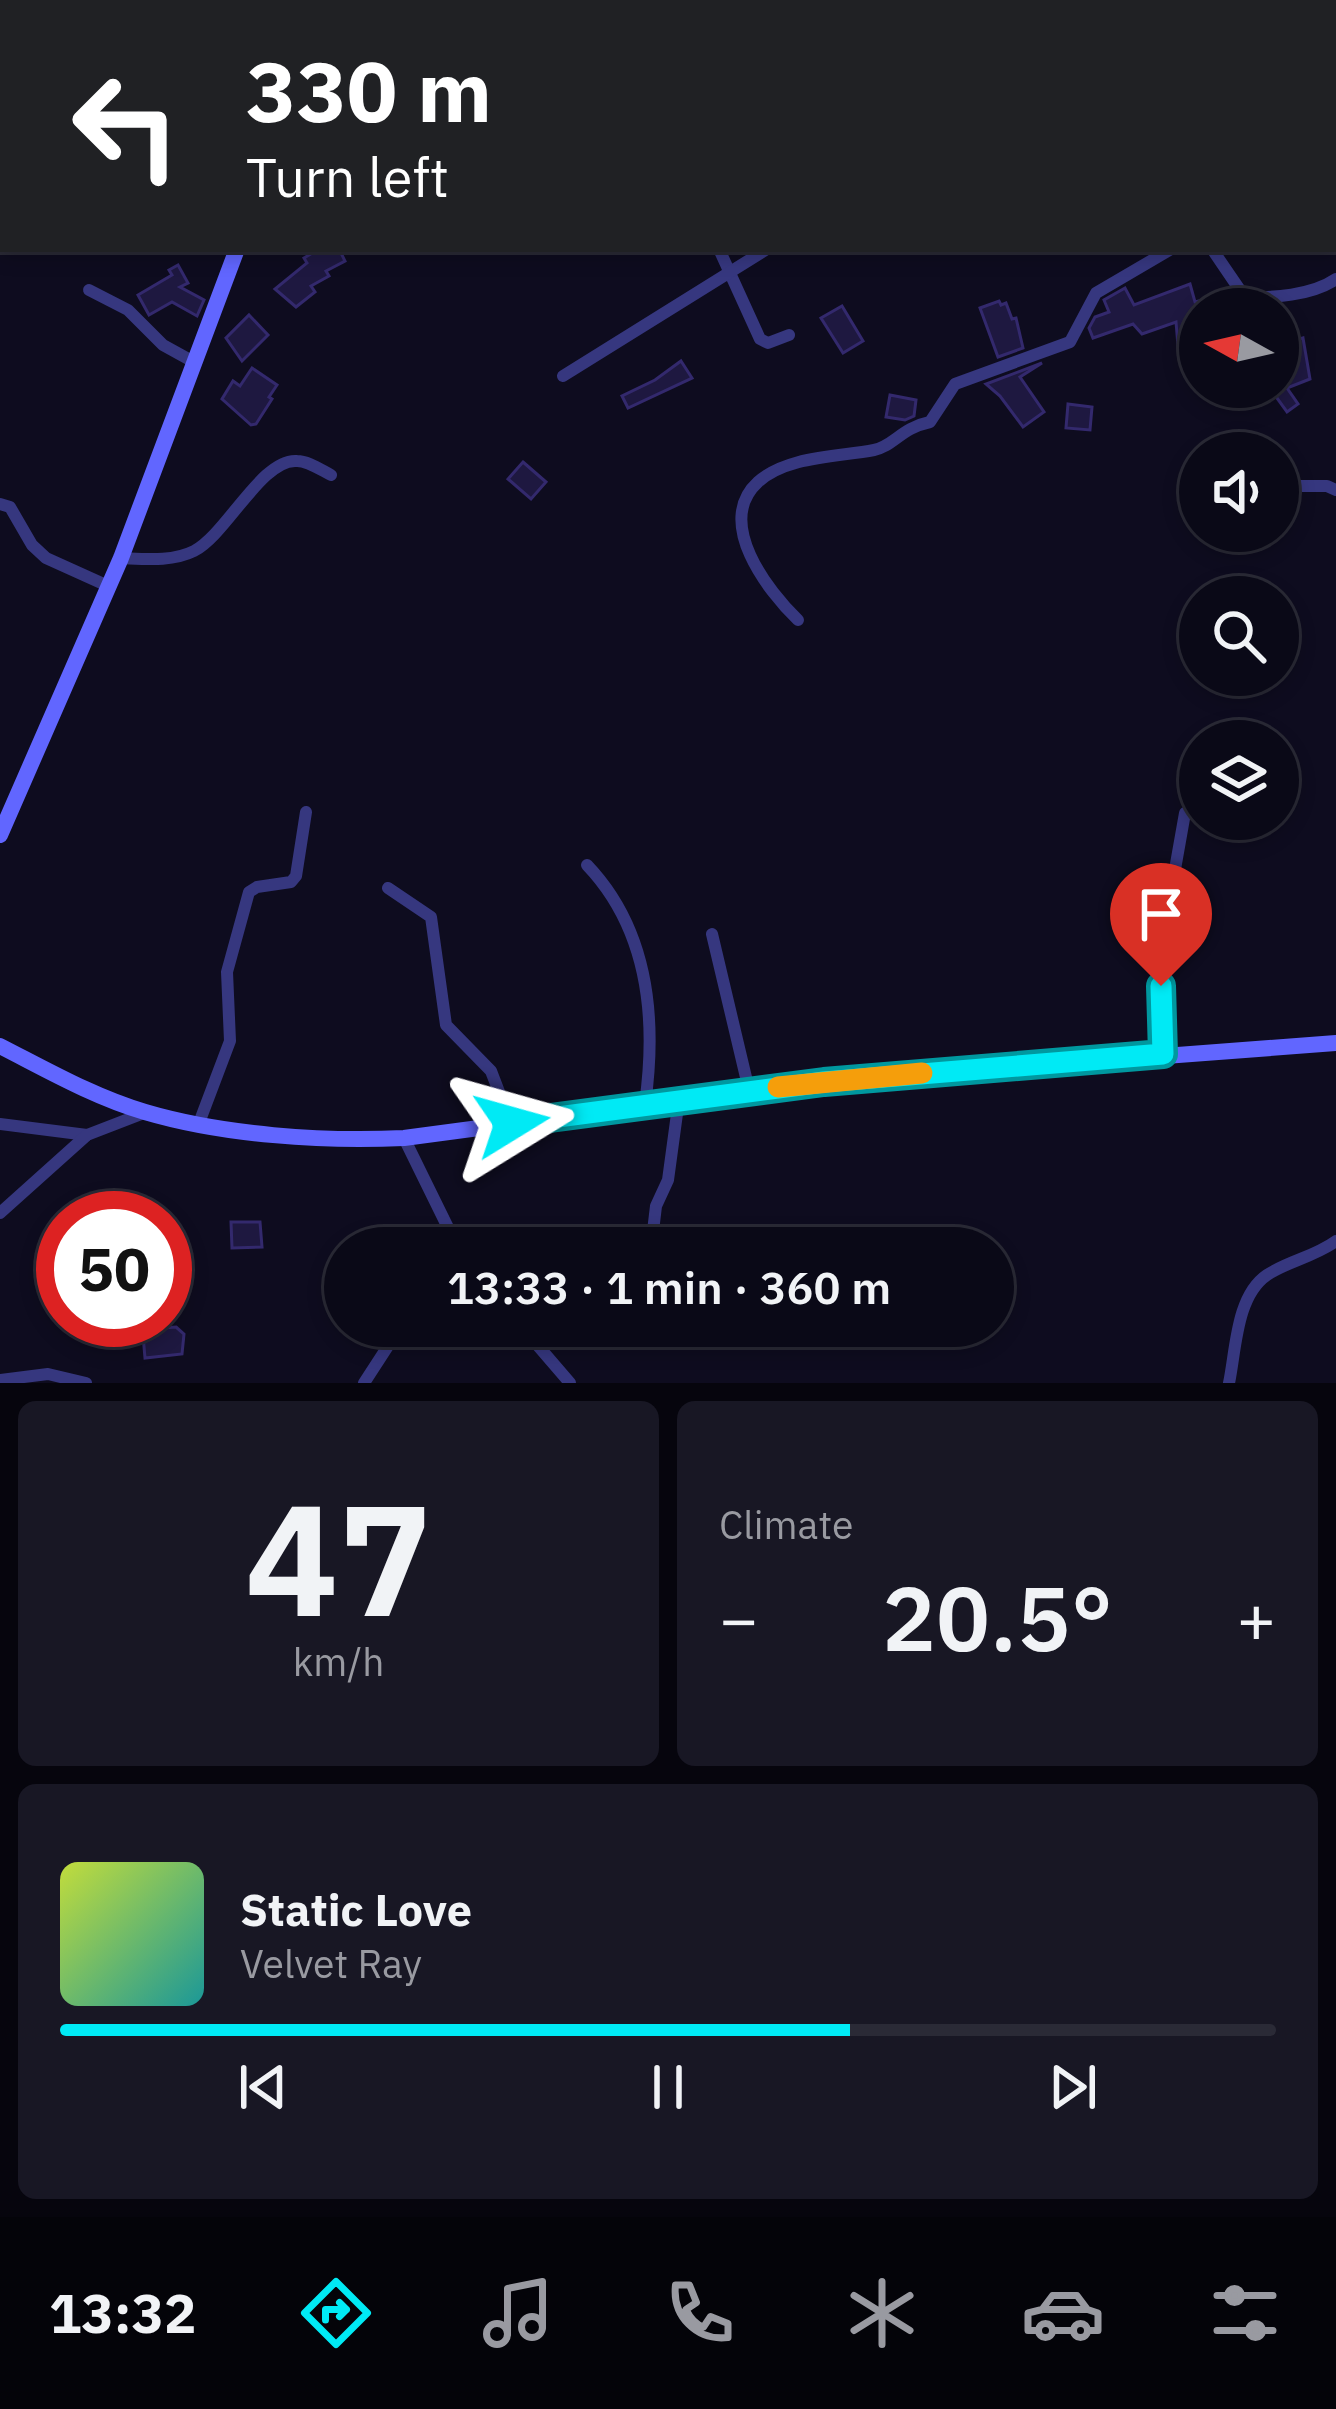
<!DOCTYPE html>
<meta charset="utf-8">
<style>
:root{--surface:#0a0917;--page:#181724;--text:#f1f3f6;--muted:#999aa1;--line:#2a2a36;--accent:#00eaf5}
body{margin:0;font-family:"IBM Plex Sans",sans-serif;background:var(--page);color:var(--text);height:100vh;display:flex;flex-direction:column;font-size:45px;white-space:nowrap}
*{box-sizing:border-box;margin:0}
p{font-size:39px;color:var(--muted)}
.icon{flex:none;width:66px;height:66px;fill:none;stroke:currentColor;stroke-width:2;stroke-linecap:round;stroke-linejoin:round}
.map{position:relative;height:1383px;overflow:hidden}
.side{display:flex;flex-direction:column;gap:18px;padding:18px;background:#06050d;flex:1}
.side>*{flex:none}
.top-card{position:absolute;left:0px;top:0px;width:1338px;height:252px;box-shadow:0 6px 18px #0003,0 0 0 3px var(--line);background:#202124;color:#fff;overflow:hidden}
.needle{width:78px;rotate:278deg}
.buttons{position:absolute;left:1179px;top:288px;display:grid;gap:24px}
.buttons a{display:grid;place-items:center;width:120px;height:120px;border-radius:50%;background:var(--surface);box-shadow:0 6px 18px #0003,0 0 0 3px var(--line);font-size:60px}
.speed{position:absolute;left:36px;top:1191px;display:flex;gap:24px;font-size:60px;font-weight:700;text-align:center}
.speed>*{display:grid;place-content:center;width:156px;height:156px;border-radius:50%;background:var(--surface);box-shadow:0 6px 18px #0003,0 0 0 3px var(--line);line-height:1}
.speed .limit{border:18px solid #d22;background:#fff;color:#111}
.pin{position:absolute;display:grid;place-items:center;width:102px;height:102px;color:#fff;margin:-123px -51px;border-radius:50% 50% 50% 0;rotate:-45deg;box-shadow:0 0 12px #0007}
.pin .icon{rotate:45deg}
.me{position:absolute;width:132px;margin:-66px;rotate:82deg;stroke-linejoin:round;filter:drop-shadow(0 0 9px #0008)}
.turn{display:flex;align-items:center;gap:42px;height:252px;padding:0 48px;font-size:54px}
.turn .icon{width:156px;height:156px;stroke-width:2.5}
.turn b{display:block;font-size:84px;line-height:102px}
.big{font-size:90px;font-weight:600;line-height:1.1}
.side .tile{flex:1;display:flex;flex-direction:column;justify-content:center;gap:18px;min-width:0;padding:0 42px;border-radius:18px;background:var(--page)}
.side .dial{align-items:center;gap:0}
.dial b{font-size:156px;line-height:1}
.song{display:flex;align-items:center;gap:36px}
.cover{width:144px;height:144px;border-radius:18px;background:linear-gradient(135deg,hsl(70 70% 55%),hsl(180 70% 35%))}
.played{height:12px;border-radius:6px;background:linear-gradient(90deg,var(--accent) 65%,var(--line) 65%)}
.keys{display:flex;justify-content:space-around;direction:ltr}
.heat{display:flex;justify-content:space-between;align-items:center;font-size:66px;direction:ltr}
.side .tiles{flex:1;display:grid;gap:18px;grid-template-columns:1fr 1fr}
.tile:last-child{grid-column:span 2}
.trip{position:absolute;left:324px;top:1227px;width:690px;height:120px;border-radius:60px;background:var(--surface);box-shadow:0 6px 18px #0003,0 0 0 3px var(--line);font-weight:600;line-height:120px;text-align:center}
.dock{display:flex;height:192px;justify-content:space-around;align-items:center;background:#040409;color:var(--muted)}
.dock .icon{width:84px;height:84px}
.dock .current{color:var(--accent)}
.dock b{font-size:54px;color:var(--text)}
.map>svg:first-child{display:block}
.building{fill:#1e1840;stroke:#33296d;stroke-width:3}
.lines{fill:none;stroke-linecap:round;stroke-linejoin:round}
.street{stroke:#36377f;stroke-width:12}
.secondary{stroke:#6166ff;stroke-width:16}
.route-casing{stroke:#00989f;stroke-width:30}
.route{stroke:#00eaf5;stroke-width:21}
.slow{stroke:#f59e0b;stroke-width:21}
</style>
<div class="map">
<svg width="1336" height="1383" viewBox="0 0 1336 1383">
<rect width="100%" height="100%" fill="#0e0c1f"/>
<g class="building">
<path d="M319,249H339L345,261L326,271L329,276L311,286L315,292L296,307L275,289L307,263L304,258Z"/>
<path d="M178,265L188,283L180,287L204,300L197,316L172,302L149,315L138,295L172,275L169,270Z"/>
<path d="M1190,284L1195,302L1210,298L1212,308L1200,309L1199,356L1179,358L1176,322L1142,334L1133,324L1093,338L1089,328L1095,317L1109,312L1104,300L1125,288L1134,305Z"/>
<path d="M999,301L1001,305L1006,303L1012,319L1016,318L1023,348L998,357L980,308Z"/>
<path d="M842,306L863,341L843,353L821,318Z"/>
<path d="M249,315L268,335L242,361L226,338Z"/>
<path d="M1303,338L1310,379L1287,388L1298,404L1287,412L1269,387H1278V345Z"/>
<path d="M681,361L692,378L628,408L622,396L655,380Z"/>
<path d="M1042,363L1020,377L1044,412L1023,427L1000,396L986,384Z"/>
<path d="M252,368L277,385L269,397L272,399L256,424L251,425L222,399L233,381L240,386Z"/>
<path d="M890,395L916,400L914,416L905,420L886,417Z"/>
<path d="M1068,404L1092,407L1090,430L1066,428Z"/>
<path d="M523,462L546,482L531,499L508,479Z"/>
<path d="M231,1222H260L262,1247L232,1248Z"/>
<path d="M176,1327L184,1334L182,1354L145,1358L143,1335L149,1336L151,1329Z"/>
</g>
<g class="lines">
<g class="street">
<path d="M619,3L620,0"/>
<path d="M719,249L760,339L768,343L789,335"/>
<path d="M1212,249L1244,296C1271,299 1313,295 1336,279"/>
<path d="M89,290L128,310L163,345L192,361"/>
<path d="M563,376L767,249"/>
<path d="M1293,486H1327L1336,490"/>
<path d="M0,504L10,507L32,545L46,558L108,586"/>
<path d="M121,558C145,559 172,562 194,551C226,535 262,458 297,461C308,461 321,470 331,475"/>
<path d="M798,620C768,591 714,522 758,482C787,456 838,457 874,450C894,446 901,428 930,422L955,384L1070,342L1096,293L1171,249"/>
<path d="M587,865C649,930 657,1018 645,1104"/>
<path d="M388,888L431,917L446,1025L491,1071L511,1123"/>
<path d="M712,934L749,1090"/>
<path d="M1163,1054V937L1185,813"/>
<path d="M199,1123L230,1041L227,972L249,892L257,887L291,882L296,876L306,812"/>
<path d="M0,1124L87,1135"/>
<path d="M404,1138L458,1248"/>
<path d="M0,1213L87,1135L144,1113"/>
<path d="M651,1248L656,1206L668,1180L679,1099"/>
<path d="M521,1326L570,1383"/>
<path d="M0,1380L48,1374L86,1383"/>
<path d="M364,1383L401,1326"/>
<path d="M1229,1383C1236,1350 1236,1296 1267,1275C1288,1261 1314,1257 1336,1241"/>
</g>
<g class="secondary">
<path d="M351,3L354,0"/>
<path d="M0,835L121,558L237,249"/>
<path d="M0,1046C47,1070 94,1097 145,1112C223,1135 323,1142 404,1138L823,1082L1336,1043"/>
</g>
</g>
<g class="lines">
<defs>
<path id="route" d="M512,1123L824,1082L1163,1054L1161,986"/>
</defs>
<use href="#route" class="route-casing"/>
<use href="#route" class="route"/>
<path class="slow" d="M778,1087L922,1073"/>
</g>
</svg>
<div class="buttons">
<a><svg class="needle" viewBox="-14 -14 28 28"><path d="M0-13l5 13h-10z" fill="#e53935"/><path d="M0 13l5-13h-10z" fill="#999aa1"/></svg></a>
<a><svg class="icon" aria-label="sound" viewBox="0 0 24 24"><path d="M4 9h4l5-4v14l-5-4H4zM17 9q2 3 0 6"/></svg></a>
<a><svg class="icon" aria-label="search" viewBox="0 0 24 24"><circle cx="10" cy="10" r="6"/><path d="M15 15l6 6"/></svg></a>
<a><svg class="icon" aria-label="layers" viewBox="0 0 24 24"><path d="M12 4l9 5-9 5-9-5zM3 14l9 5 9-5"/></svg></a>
</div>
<div class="speed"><div class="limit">50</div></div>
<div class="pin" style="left:1161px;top:986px;background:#d93025"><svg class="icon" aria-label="arrive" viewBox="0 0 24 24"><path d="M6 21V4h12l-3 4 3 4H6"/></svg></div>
<svg class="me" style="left:512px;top:1123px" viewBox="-20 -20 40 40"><path d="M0-17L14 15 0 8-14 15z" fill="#00eaf5" stroke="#fff" stroke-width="4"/></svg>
<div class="trip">13:33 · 1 min · 360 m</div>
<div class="top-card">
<div class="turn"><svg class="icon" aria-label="left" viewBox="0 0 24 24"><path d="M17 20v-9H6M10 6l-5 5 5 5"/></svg><div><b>330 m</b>Turn left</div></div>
</div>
</div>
<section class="side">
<div class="tiles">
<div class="tile dial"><b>47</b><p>km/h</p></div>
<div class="tile"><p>Climate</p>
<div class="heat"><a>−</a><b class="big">20.5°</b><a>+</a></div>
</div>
<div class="tile">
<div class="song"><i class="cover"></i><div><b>Static Love</b><p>Velvet Ray</p></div></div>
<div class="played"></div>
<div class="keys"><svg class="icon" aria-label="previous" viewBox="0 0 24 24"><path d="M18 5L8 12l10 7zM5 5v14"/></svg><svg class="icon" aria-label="pause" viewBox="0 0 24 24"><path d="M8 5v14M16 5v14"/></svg><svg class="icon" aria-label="next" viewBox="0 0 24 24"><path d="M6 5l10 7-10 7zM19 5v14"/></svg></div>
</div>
</div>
</section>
<nav class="dock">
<b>13:32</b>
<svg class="icon current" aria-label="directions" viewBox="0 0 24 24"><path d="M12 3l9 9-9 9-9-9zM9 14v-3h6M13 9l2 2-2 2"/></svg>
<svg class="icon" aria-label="music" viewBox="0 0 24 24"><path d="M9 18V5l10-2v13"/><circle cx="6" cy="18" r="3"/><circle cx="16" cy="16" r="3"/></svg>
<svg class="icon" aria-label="phone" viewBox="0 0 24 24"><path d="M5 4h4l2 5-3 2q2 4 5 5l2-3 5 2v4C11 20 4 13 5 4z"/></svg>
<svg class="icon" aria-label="climate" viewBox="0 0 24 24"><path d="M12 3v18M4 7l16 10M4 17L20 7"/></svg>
<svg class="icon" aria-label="car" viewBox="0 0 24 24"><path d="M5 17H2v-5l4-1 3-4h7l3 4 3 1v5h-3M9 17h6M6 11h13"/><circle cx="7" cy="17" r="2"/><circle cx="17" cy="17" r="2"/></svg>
<svg class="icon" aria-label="filters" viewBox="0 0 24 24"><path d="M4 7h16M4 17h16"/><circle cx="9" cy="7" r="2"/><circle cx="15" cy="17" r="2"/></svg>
</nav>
